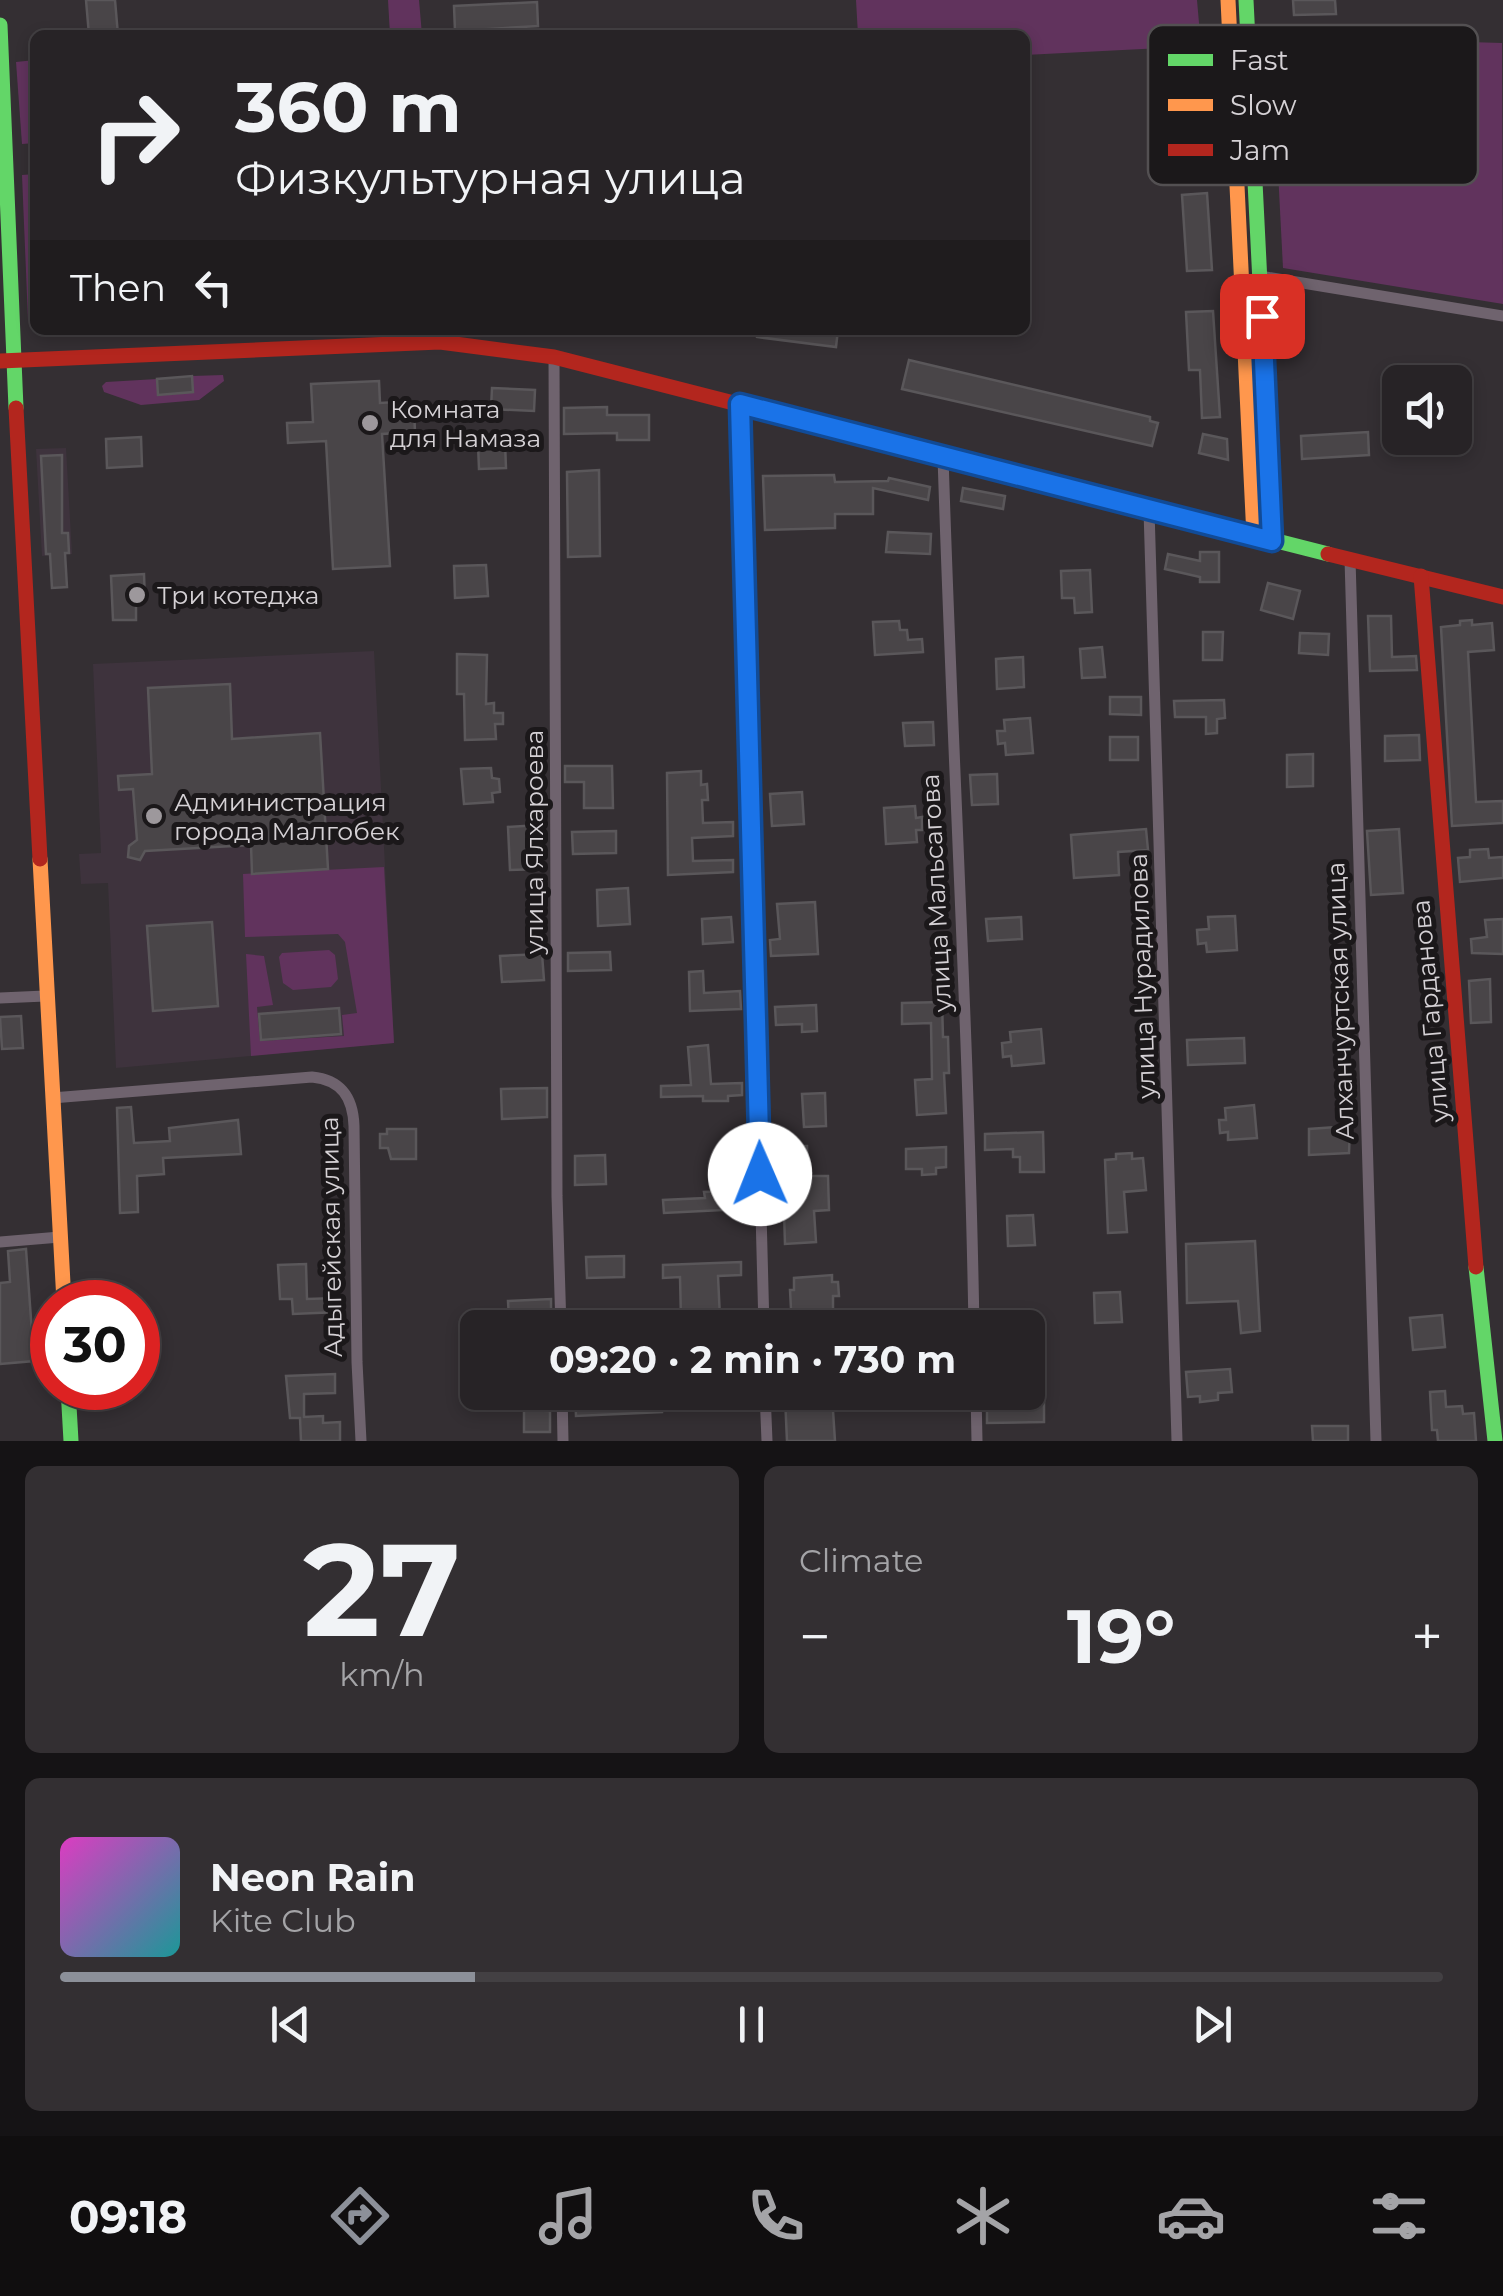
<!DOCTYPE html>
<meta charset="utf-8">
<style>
:root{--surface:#272326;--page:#332f32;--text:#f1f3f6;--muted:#a4a4a7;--line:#434043;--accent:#8c9099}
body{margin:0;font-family:Montserrat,sans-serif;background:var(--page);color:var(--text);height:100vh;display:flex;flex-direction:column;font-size:38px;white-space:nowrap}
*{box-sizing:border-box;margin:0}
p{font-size:32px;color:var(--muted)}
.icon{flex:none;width:55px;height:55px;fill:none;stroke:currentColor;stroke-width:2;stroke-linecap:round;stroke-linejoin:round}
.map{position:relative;height:1441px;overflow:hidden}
.drawer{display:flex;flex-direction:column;gap:25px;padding:25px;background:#151315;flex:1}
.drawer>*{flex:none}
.hud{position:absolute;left:30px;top:30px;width:1000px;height:305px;border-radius:15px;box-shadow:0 5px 15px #0003,0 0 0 2px var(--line);background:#272326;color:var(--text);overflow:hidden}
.tools{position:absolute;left:1382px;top:365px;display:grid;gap:20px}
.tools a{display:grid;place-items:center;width:90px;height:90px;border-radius:15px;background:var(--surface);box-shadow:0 5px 15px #0003,0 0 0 2px var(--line);font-size:50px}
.speed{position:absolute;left:30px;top:1280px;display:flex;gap:20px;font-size:50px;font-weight:700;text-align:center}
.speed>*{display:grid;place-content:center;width:130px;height:130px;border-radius:50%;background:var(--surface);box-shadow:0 5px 15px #0003,0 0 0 2px var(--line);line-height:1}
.speed .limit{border:15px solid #d22;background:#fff;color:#111}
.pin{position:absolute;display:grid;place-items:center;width:85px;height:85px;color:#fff;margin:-42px;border-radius:20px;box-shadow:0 5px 15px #0006}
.me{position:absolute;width:110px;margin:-55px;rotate:359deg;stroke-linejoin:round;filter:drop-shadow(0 0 8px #0008)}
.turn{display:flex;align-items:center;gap:35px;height:210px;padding:0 40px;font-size:45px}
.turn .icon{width:130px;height:130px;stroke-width:2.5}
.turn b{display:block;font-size:70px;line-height:85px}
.then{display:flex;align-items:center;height:95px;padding:0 40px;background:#0003;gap:20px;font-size:38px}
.big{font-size:75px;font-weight:700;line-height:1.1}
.drawer .tile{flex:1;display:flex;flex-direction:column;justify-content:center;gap:15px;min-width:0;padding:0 35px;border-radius:15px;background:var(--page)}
.drawer .dial{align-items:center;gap:0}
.dial b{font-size:130px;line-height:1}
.song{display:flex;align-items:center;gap:30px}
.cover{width:120px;height:120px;border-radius:15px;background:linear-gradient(135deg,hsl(310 70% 55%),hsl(180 70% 35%))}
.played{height:10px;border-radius:5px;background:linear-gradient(90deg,var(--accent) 30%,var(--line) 30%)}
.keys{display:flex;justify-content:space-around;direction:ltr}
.heat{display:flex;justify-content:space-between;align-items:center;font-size:55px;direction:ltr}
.drawer .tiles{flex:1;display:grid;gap:25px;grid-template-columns:1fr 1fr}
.tile:last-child{grid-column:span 2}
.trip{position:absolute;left:460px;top:1310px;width:585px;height:100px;border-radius:15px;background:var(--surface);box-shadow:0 5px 15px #0003,0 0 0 2px var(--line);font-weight:700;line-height:100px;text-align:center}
.tab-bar{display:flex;height:160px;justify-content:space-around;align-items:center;background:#100e0f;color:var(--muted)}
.tab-bar .icon{width:70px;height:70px}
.tab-bar .active{color:var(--accent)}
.tab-bar b{font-size:45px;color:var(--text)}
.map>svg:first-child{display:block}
.built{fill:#3e333d}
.green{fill:#61335d}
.building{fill:#494548;stroke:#5a575a;stroke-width:2.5}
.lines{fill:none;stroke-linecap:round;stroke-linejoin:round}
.street{stroke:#6f636e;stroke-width:11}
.fast{stroke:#63d668;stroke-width:15}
.slow{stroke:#ff974d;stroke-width:15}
.jam{stroke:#b3261e;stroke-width:15}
.route-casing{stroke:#114b97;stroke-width:25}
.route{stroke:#1a73e8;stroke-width:18}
.poi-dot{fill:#9d989c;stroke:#1b181a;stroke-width:4}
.labels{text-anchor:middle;stroke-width:10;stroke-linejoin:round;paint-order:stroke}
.poi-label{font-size:25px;fill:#d5d1d5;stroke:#1b181a;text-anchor:start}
.street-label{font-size:25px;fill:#d5d1d5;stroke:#1b181a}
.key{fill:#1b181a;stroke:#535052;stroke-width:2.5}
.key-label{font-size:28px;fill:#d5d1d5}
</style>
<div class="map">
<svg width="1503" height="1441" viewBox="0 0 1503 1441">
<rect width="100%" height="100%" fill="#342f33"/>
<g class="built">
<path d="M66,448L72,554L42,556L36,449Z"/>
<path d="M374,651L394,1043L116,1068L108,883L81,884L79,854L101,853L93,664Z"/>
</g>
<g class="green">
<path d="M388,0H419L422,35H390Z"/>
<path d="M856,0H1197L1201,46L1025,55V35H858Z"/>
<path d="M1271,36L1502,43L1503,304L1283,268Z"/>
<path d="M35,60V143L22,144L16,62Z"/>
<path d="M35,174V319L28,320L22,175Z"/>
<path d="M223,375L224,381L199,400L141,405L104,392L102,386L106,382L157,379L158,394L192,376Z"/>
<path d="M384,867L394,1043L251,1056L246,954L264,956L273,1005L257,1007L260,1041L344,1036L342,1015L357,1013L345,942L338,934L245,937L243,874Z"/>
<path d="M329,950L335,955L338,979L331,987L293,990L283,983L279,957L282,953Z"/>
</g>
<g class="building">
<path d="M86,0H115L118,35H89Z"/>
<path d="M1293,0H1335L1336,14L1294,15Z"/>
<path d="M537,2L538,26L455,31L454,6Z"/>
<path d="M1207,193L1212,270L1187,271L1182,195Z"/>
<path d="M1213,311L1220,417L1202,418L1200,370H1189L1186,312Z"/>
<path d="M757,330H838L836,347L757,337Z"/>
<path d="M909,360L1150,417V421L1158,423L1152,446L902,389Z"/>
<path d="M192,376L193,392L158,395L157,379Z"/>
<path d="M379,381L380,403L396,402V410L414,409L415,432L382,434L390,566L333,569L326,441L288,443L287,423L313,422L311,384Z"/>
<path d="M492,388L535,390L534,411L491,409Z"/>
<path d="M607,407V415H649V440H617V433L564,434V408Z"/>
<path d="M1368,432L1369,455L1302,459L1301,436Z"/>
<path d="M1203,434L1227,439L1228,460L1199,453Z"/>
<path d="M141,437L142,466L107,468L106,439Z"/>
<path d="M505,443L506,468L479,469L478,444Z"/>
<path d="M62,455V533H68L69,553H65L67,587L52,588L50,554H46L41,456Z"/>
<path d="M599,470L600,556L568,557L567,472Z"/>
<path d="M834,475L835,482L888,481L889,478L930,487L928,500L873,488V514H835V528L765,530L763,476Z"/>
<path d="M963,488L1005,496L1003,509L961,501Z"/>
<path d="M888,532L931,534L930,554L886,552Z"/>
<path d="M1200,552H1219V582H1200V577L1165,569L1168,554L1200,561Z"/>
<path d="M486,565L488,596L455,598L454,566Z"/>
<path d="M1090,570L1092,612L1075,613L1074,598H1062L1061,571Z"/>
<path d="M144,574L145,601L136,602V620H113L111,576Z"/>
<path d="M1268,583L1300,591L1293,619L1261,610Z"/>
<path d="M1368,616H1391L1392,657L1416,656L1417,670L1370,671Z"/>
<path d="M1472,620V625L1492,623L1494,650L1468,652L1476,802L1503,801V823L1452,826L1441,627L1460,625V621Z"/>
<path d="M899,621L900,630H907L908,640L922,639L923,652L875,655L873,622Z"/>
<path d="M1203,632H1223L1222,660H1203Z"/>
<path d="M1300,633L1329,634L1328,655L1299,653Z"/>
<path d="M1102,647L1105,677L1082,678L1080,649Z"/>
<path d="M457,654L487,655L486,704L494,703V713H503V724H495L496,739L465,740L464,694H457Z"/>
<path d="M1023,657L1024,687L997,689L996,659Z"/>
<path d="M230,684L232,739L320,733L328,869L252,874L251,845L145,851L140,860L128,857L129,846L137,840L133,789L119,790L118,776L152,774L148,688Z"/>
<path d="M1110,697H1141V715L1110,714Z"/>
<path d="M1224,700L1225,718L1217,719V733L1206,734V717H1175L1174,701Z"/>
<path d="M1030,718L1033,753L1006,755L1005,743L998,744L997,731H1005L1004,720Z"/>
<path d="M933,722L934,745L905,746L903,723Z"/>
<path d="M1419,735L1420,760L1385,761V736Z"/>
<rect x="1110" y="737" width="28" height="23"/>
<path d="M1313,754V786L1287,787V755Z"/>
<path d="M565,766H612L613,808H584V782H565Z"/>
<path d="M491,768L492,778L499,779L500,792L492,793L493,802L464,804L461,769Z"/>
<path d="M701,771V785L707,784L708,800H702L703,823L733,822V836L692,838L693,861L733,860V872L668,875L667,773Z"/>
<path d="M997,774L998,804L972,805L970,775Z"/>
<path d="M802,792L804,824L772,826L770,794Z"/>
<path d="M915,806L916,818L922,817V830H916L917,842L886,844L884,808Z"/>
<path d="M538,825L540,869L510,870L508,827Z"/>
<path d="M1146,829L1148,850L1118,852L1119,875L1074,878L1071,835Z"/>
<path d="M1399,829L1403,893L1371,895L1367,831Z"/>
<path d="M616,831V853L573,854L572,832Z"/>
<path d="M1488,849L1489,858L1503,857V878L1460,882L1458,858L1470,857V850Z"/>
<path d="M628,888L630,924L598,926L597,890Z"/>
<path d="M815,902L818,954L771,956L770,940L780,939L777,904Z"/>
<path d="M1235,916L1237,950L1207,952L1206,943L1198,944L1197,930L1209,929L1208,917Z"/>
<path d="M731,917L733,942L703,944L702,919Z"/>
<path d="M1021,917L1022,939L988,941L986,919Z"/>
<path d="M1503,919V954L1472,953L1471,939L1487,937L1485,920Z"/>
<path d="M212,922L218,1006L153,1011L147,926Z"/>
<path d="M610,952L611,970L568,971V953Z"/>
<path d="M542,954L544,980L502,982L500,956Z"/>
<path d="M703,971L704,993L740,991L741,1009L690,1011L689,972Z"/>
<path d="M1490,979L1491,1022L1471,1023L1469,981Z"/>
<path d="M942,1002L943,1037H948L949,1073H944L946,1113L917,1115L915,1080L932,1079L931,1023L902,1024V1003Z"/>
<path d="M816,1005L817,1031L802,1032V1024L776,1025L775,1007Z"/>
<path d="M339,1008L341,1034L261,1040L259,1014Z"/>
<path d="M21,1016L23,1048L2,1049L0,1017Z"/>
<path d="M1041,1029L1044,1063L1012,1066L1011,1056L1003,1057L1002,1043L1011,1042L1010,1032Z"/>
<path d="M1244,1038L1245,1063L1188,1065L1187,1040Z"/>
<path d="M708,1045L711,1084L742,1083V1095L728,1096V1101H703V1096L661,1097V1086L691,1085L688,1047Z"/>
<path d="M547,1088V1117L502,1119L501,1089Z"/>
<path d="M825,1093L826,1126L804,1127L802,1094Z"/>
<path d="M1254,1105L1257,1138L1228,1140V1132L1220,1133L1219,1120H1226L1225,1108Z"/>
<path d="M131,1107L134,1143L170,1141L169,1128L238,1120L241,1154L163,1158L164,1174L137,1176L138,1212L120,1213L117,1108Z"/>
<path d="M1350,1126L1349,1153L1309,1155V1129Z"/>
<path d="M387,1129H416V1159H391L388,1148H380V1134H387Z"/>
<path d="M1043,1132L1044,1172H1020V1157H1013V1149L985,1150V1134Z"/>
<path d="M781,1146H807L808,1176H828L829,1210L814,1211L816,1242L785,1244L784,1212H777L776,1200H788L787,1177H781Z"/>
<path d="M946,1147V1167L936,1168V1174L922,1175V1169H906V1149Z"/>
<path d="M1132,1153V1159L1143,1158L1146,1190L1124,1192L1127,1232L1108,1233L1105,1160L1116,1159V1154Z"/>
<path d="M605,1155L606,1184L575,1185V1156Z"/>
<path d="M728,1191V1197H742V1209L664,1213L663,1200L705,1198L704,1192Z"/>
<path d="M1033,1215L1035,1245L1008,1246L1007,1216Z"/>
<path d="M1255,1241L1260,1331L1241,1333L1238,1301L1187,1303L1186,1244Z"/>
<path d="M26,1249L34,1361L0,1364V1283L10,1282L8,1251Z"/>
<path d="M624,1256V1277L587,1278L586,1257Z"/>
<path d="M741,1262V1275L718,1276L720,1318L681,1319L680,1277L663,1278V1265Z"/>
<path d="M306,1264L307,1299L338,1298L339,1312L293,1314L292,1299H280L278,1265Z"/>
<path d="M832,1275V1282H838L839,1296H833V1328H792L790,1290H794V1278Z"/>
<path d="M1120,1292L1122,1322L1095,1323L1094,1293Z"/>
<path d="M551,1299V1318L509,1320L508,1301Z"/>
<path d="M1442,1315L1445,1347L1413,1350L1410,1318Z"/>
<path d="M1230,1369L1232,1392L1218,1393V1400L1200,1402V1396L1188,1397L1186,1372Z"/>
<path d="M335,1374V1393L304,1394V1417L323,1416V1423L340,1422V1441H301L300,1418H290L286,1376Z"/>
<path d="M1445,1391L1446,1407L1462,1406L1463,1414L1474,1413L1476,1441H1438L1437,1430H1432L1430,1392Z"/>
<path d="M575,1392H661L662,1412L576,1416Z"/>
<path d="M832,1395L835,1441H787L785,1397Z"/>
<path d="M1044,1402V1422L987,1423V1404Z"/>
<path d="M524,1410L550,1411V1432H524Z"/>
<path d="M1312,1426H1348V1441H1313Z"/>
</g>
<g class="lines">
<g class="street">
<path d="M1260,276L1503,316"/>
<path d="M554,357L557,1196L561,1328"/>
<path d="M740,404L764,1328"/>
<path d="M943,456C952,747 969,1037 974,1328"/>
<path d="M1149,510L1177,1441"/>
<path d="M1350,559L1376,1441"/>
<path d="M0,998L45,996"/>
<path d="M52,1098L312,1077C342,1080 353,1098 354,1126L357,1362L361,1441"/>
<path d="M0,1242L60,1237"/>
<path d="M562,1392L563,1441"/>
<path d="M765,1392L767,1441"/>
<path d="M976,1392L977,1441"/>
</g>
<g class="fast">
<path d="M1246,0L1266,404"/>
<path d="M0,25L16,408"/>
<path d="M788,417L1328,554"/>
<path d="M1476,1267L1495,1441"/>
<path d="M68,1388L71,1441"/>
</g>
<g class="slow">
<path d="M1228,0L1254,537"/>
<path d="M1266,404L1273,541"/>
<path d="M40,859L64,1302"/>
</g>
<g class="jam">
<path d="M0,361L440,342L554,357L788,417"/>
<path d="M16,408L40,859"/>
<path d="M1328,554L1503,597"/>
<path d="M1421,576L1476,1267"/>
</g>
</g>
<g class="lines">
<defs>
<path id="route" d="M760,1174L740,404L1272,541L1262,316"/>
</defs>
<use href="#route" class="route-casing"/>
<use href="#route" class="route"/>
</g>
<g class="poi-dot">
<circle cx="370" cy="423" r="10"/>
<circle cx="137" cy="595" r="10"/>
<circle cx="154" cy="816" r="10"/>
</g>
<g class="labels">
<g class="poi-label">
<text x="390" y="418">Комната<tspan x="390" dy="29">для Намаза</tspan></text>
<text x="157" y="604">Три котеджа</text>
<text x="174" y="811">Администрация<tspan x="174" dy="29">города Малгобек</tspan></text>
</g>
<g class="street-label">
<text transform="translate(534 842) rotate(-90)" y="9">улица Ялхароева</text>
<text transform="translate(936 893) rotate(-93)" y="9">улица Мальсагова</text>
<text transform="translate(1142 976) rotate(-92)" y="9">улица Нурадилова</text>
<text transform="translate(1340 1001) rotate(-92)" y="9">Алханчуртская улица</text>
<text transform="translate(1430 1011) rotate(-95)" y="9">улица Гарданова</text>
<text transform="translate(331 1237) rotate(-91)" y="9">Адыгейская улица</text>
</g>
</g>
<rect x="1148" y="25" width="330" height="160" rx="15" class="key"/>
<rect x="1168" y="54" width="45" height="12" fill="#63d668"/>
<rect x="1168" y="99" width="45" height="12" fill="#ff974d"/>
<rect x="1168" y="144" width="45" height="12" fill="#b3261e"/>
<g class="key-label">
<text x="1230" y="70">Fast</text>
<text x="1230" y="115">Slow</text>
<text x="1230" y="160">Jam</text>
</g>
</svg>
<div class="tools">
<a><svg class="icon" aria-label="sound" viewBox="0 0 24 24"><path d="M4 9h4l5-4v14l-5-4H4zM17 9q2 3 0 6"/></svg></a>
</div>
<div class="speed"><div class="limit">30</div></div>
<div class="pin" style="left:1262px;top:316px;background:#d93025"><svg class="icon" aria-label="arrive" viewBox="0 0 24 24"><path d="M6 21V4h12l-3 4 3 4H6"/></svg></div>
<svg class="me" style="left:760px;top:1174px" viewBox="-20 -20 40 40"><circle r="19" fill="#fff"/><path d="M0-13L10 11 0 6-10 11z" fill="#1a73e8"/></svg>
<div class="trip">09:20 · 2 min · 730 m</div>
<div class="hud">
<div class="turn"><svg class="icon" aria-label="right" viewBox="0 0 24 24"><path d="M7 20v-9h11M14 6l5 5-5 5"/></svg><div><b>360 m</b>Физкультурная улица</div></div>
<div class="then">Then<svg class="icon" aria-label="left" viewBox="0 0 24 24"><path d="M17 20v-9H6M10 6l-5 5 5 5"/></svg></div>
</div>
</div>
<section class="drawer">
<div class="tiles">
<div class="tile dial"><b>27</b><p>km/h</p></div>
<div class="tile"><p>Climate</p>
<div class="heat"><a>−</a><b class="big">19°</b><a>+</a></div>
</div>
<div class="tile">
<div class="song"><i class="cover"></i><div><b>Neon Rain</b><p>Kite Club</p></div></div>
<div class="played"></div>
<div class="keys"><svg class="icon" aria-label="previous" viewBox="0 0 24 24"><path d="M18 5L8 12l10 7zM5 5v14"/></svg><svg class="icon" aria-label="pause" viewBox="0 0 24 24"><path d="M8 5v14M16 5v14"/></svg><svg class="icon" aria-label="next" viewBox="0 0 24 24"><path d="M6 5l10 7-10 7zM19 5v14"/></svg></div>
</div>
</div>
</section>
<nav class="tab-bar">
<b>09:18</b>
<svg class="icon active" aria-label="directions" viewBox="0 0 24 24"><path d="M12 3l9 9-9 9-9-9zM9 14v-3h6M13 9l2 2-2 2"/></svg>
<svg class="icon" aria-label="music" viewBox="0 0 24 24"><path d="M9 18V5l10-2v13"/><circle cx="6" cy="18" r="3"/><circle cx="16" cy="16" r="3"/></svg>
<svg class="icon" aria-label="phone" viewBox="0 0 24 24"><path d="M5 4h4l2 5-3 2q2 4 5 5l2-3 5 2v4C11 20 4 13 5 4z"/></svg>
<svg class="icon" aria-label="climate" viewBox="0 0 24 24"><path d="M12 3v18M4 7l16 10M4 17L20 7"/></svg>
<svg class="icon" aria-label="car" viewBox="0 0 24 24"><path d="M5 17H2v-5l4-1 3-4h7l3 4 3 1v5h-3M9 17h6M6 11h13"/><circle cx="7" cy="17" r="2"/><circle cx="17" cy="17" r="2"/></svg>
<svg class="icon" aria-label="filters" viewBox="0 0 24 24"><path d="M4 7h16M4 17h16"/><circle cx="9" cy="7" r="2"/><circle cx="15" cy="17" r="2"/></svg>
</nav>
